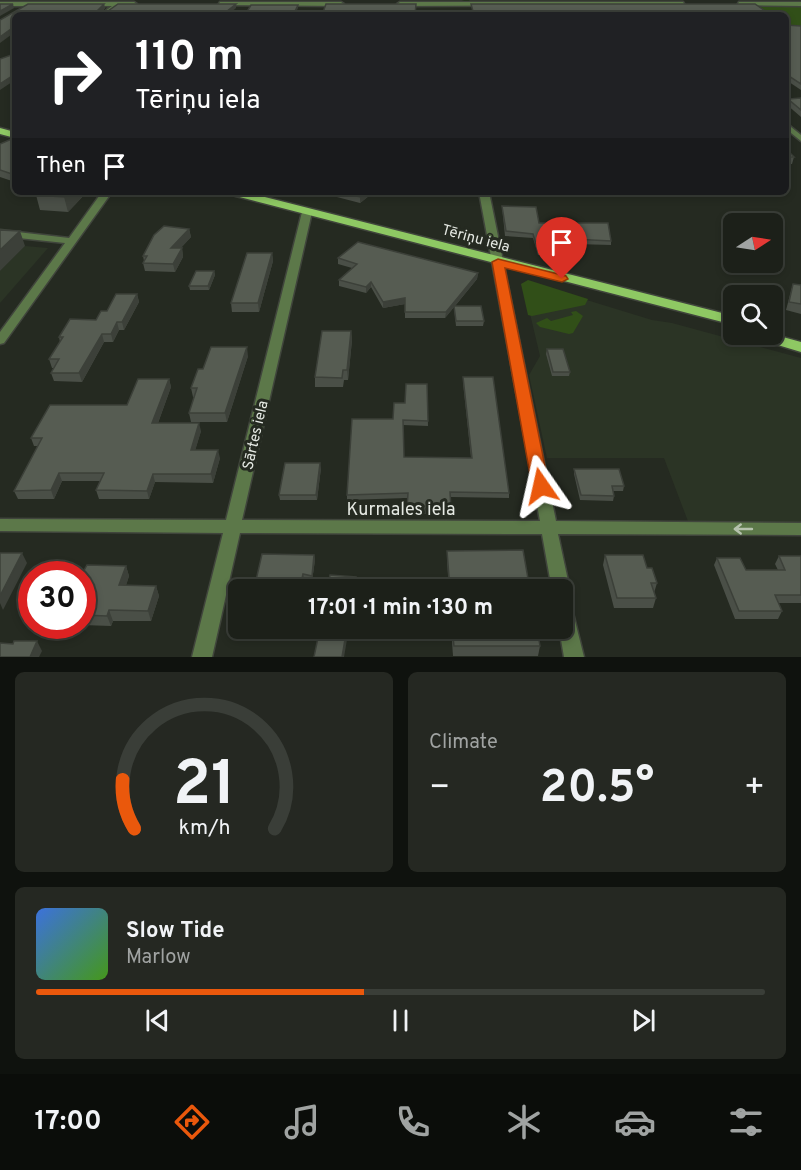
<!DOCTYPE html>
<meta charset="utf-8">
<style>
:root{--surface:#1c2019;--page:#252822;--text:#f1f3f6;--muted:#a0a3a2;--line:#3a3e38;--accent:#ea580c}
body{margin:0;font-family:Overpass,sans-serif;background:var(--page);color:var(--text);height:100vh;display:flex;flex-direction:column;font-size:22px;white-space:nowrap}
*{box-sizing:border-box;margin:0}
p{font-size:20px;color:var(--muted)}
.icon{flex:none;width:33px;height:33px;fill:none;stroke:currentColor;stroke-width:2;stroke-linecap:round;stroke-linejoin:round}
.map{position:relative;height:657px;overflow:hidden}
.sheet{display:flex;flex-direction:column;gap:15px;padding:15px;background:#0f120e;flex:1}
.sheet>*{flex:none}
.hud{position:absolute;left:12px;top:12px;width:777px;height:183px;border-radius:9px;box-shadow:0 3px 9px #0003,0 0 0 2px var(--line);background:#202124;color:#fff;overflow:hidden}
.needle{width:39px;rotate:78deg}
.tools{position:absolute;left:723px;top:213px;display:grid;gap:12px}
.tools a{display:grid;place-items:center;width:60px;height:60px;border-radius:9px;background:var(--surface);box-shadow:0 3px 9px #0003,0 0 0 2px var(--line);font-size:30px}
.speed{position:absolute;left:18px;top:561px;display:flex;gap:12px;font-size:30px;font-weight:700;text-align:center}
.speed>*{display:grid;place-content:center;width:78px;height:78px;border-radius:50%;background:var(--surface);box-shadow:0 3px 9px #0003,0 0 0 2px var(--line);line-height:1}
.speed .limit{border:9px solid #d22;background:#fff;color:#111}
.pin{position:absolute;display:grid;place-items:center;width:51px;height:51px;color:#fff;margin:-62px -26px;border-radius:50% 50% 50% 0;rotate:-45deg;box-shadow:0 0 6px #0007}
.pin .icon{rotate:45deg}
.me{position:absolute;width:66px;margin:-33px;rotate:349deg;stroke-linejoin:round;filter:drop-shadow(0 0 4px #0008)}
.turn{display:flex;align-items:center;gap:21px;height:126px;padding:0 24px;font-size:27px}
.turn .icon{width:78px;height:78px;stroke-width:2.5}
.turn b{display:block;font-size:42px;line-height:51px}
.then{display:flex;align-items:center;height:57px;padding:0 24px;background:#0003;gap:12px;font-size:22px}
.big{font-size:45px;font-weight:700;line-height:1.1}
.sheet .widget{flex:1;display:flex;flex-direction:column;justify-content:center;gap:9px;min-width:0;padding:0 21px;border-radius:9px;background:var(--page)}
.sheet .dial{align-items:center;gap:0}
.dial svg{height:156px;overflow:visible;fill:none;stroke:var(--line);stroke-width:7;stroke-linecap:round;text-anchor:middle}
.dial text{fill:var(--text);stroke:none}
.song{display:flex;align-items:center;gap:18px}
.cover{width:72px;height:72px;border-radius:9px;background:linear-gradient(135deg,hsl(220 70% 55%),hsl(100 70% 35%))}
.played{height:6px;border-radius:3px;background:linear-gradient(90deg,var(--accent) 45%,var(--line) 45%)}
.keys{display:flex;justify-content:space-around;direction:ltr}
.heat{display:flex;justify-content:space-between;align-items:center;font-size:33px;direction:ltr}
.sheet .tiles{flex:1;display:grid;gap:15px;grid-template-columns:1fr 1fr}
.widget:last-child{grid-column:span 2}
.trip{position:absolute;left:228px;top:579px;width:345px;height:60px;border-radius:9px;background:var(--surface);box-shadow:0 3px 9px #0003,0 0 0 2px var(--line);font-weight:700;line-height:60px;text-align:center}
.dock{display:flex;height:96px;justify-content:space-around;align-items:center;background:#0b0d0a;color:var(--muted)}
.dock .icon{width:42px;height:42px}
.dock .selected{color:var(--accent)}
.dock b{font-size:27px;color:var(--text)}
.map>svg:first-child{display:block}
.built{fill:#2b3425}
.green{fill:#314f18}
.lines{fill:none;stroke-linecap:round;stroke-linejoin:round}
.stream{stroke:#0a1e00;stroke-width:3}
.minor-casing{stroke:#40453c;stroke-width:3}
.primary-casing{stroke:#40453c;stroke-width:3}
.minor{fill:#5c7849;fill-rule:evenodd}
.primary{fill:#8ec863;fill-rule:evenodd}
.wall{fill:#4a4f47}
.shaded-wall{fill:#3c4039}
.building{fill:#565c52;stroke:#3c4039;stroke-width:1.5}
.oneway{stroke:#b5c1ad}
.route{fill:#ea580c;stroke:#983908;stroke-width:1.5}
.labels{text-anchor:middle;stroke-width:6;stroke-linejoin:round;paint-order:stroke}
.street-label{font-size:15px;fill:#e5e9e3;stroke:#252a21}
.near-street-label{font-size:18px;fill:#e5e9e3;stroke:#252a21}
</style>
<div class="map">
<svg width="801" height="657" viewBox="0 0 801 657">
<rect width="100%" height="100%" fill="#252a21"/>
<g class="built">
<path d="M25,246L48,248L0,303V271Z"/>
<path d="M528,282L652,320L672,323L801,358V524H689L664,458H547L529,375L540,356L523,284Z"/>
</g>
<g class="green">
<path d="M739,7H801V27H786V15H751Z"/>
<path d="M528,280L588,299L585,305L532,316L528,315L521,284Z"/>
<path d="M576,311L583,316L573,333L569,334L540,327L536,323L547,318L551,321L573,315L571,312Z"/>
</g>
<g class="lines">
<path class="stream" d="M461,3L468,0"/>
<defs>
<g id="minor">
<path d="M0,2H134L137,4L118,6L106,15H100L112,6H0Z"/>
<path d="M220,2H341L344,4L341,6L218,5Z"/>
<path d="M683,2L685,5L400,6L397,4L400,2Z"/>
<path d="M739,2H801V6L737,5Z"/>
<path d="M786,123L801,135V141L786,129Z"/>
<path d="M102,192H112L4,343L0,344V332L65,243L0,236V230L69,238Z"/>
<path d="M479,192H489L556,521L801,523V535L558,534L570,590L568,593L584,657H564L559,628H562V590H552L542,534L240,533L212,657H192L223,533L0,531V519L226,520L302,212L307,209L312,212L242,520L540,521Z"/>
</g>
<g id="primary">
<path d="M0,128L15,132V138L0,134Z"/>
<path d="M226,192H245L734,316V325L228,194Z"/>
<path d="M749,334H772L801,342V352L751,337Z"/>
</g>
</defs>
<use href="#minor" class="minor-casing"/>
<use href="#primary" class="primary-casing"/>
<use href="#minor" class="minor"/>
<use href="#primary" class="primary"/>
</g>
<g class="wall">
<path d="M28,4H104L105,8L99,15H15Z"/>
<path d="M786,25L801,26V90L786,80Z"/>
<path d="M801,98V117L786,104L788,99Z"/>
<path d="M15,138V182L0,177V144Z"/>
<path d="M786,149L794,157L792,164H786Z"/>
<path d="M39,192H87L68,212L40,210L36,195Z"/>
<path d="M333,192H374L360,203L333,196Z"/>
<path d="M502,206L539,223L611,241V245L575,244L578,251L577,256L538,255L533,238L505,236Z"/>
<path d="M189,229L191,237L180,248H182L183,257L175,272L145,271L143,263L144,261L143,256Z"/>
<path d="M272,253L273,261L259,312H232L231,303Z"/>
<path d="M338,258L478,273L477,279L455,306L484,321L483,326H456L454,307L445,318H405V304L383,308L371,287L366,293L339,286V280L352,268L338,264Z"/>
<path d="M214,271L215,275L209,290H190L189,286Z"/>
<path d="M793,284L801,285V314L786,310Z"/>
<path d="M137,294L139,302L124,330H119L113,342H104L82,382L54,381L51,373L54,368H52L49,359L60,342L59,337L96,320L107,311Z"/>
<path d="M351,331L352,340L348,380H344L343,387H315V377Z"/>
<path d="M547,349L570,372L569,376H552L546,354Z"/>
<path d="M248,356L227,422H191L189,413L194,397H193L191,388L203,369Z"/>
<path d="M463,377L509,493V498L451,497V514H407V498L347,500V495L393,419L405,403L427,384L428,426L403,425L404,457L471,458L463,382Z"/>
<path d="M169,379L171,387L158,423L201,431L195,450L220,458L213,483L155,482L149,499H99L96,490L100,481H62L54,499H18L14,491L38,446H34L31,438L127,405Z"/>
<path d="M321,468L317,500H280L279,495Z"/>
<path d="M574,469L624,486L623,491H613L614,496L613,501L580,500L574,474Z"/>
<path d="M447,551L530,590H449L447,561Z"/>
<path d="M262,554L314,555L315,560L312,581L304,579L302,588H279V590H254Z"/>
<path d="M605,555L647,568L657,583L654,593L656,598L653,608H614L603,565Z"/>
<path d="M779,556H801V603H778L782,611L778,619H735L714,565L717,558L746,570H778L775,564Z"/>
<path d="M126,566L129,576L126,585L156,586L159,596L151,621H113L111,626L82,625V574Z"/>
<path d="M451,628H537L540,646L538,656H453Z"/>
</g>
<g class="shaded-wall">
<path d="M13,4L14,8L0,16V11Z"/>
<path d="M104,4L105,8L98,15L97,11Z"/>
<path d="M236,4V8L228,15H222Z"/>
<path d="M298,5V8L295,15H293Z"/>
<path d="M15,26V32L0,43V37Z"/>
<path d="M15,74V80L0,90V84Z"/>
<path d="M69,192H87L68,212L64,197Z"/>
<path d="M366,192H374L360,203V197Z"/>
<path d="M189,229L191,237L173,257L171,248Z"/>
<path d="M20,231L25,246L0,271V250Z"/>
<path d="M182,248L183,257L175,272L173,264Z"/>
<path d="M272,253L273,261L259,312L258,303Z"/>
<path d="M214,271L215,275L209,290L208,286Z"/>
<path d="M478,273L477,279L445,318L446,312Z"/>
<path d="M371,282V287L366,293V287Z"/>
<path d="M137,294L139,302L124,330L122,322Z"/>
<path d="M405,298V304L383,308V302Z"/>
<path d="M117,322L119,330L113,342L111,334Z"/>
<path d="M351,331L352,340L348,380L347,370Z"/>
<path d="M102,334L104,342L82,382L79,373Z"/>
<path d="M247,347L248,356L227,422L225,413Z"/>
<path d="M169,379L171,387L155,431L152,423Z"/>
<path d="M199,423L201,431L193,458L191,450Z"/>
<path d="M218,450L220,458L213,483L211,474Z"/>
<path d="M320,463L321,468L317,500L316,495Z"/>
<path d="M59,473L62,481L54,499L51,490Z"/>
<path d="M153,474L155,482L149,499L147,491Z"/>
<path d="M22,553L27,563L3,610L0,603V596Z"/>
<path d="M314,555L315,560L312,581V576Z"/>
<path d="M126,566L129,576L123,595L119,585Z"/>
<path d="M303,574L304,579L302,588L301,583Z"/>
<path d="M156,586L159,596L151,621L148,611Z"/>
<path d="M109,610L113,621L111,626L107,616Z"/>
<path d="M347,628H349L344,657H342Z"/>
<path d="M37,641L42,651L39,657H30Z"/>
</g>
<g class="building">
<path d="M0,4H13L0,11Z"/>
<path d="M28,4H104L97,11H54L48,15H15V26L0,37V20Z"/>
<path d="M118,4H236L222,15H107L111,11H108Z"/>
<path d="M326,4H416L415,15H322Z"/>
<path d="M471,4H755L771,15H474Z"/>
<path d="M251,5H298L293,15H245Z"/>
<path d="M786,25L801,26V84L786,74Z"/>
<path d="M14,54L15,74L0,84V59Z"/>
<path d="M801,98V110L788,99Z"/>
<path d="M14,138H15V175L0,170V144Z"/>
<path d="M786,149L794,157H786Z"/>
<path d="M39,192H69L64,197L36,195Z"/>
<path d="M341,192H366L360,197Z"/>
<path d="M502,206L536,207L539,223H608L611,241L573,239L578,251H538L533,234L506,231Z"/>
<path d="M164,226L189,229L171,248H182L173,264L143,263L147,256H143L154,235Z"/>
<path d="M0,230L20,231L0,250Z"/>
<path d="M358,242L478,273L446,312H405V298L383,302L371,282L366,287L339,280L357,264L338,258Z"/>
<path d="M247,253H272L258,303H231Z"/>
<path d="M196,271H214L208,286H189Z"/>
<path d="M793,284L801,285V304L789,302Z"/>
<path d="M116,294H137L122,322H117L111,334H102L79,373H51L59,359H49L63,337H59L70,319L96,320L101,311H107Z"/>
<path d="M454,306H481L484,321H456Z"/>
<path d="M322,331H351L347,370H343L342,378L315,377Z"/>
<path d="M211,347H247L225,413H189L197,388H191L198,369H203Z"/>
<path d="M547,349H563L570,372H553Z"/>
<path d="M463,377H493L509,493L450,492L451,509H407L408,493L347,495L352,419H393L394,403H405L406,384H427L428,421L403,420L404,457L472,458Z"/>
<path d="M138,379H169L152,423H199L191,450H218L211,474H153L147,491L96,490L104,473H59L51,490L14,491L42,438H31L50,405H127Z"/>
<path d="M285,463H320L316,495H279Z"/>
<path d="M574,469H619L624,486H612L614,496L581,495Z"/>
<path d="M523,550L530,590H450L447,551Z"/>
<path d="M0,553H22L0,596Z"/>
<path d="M262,554L314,555L312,576L303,574L301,583H279L277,589H254Z"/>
<path d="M605,555H643L647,568H652L657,583H651L656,598H617Z"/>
<path d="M779,556H801V595H775L782,611H739L717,558H740L746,570H785Z"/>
<path d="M87,565L126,566L119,585L156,586L148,611L109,610L107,616L82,615V574Z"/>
<path d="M330,575L356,577L354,590H328Z"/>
<path d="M320,628H347L342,657H314Z"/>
<path d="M452,628H537L540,646H454Z"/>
<path d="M14,641H37L30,657H0V643L13,644Z"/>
</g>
<defs><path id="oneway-shaft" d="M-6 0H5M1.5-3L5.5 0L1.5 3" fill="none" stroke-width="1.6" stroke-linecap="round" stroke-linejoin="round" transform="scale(1.5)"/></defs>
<use class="oneway" href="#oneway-shaft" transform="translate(743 529) rotate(180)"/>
<path class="route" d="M498,259L566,276L568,279L562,282L505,268L549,486L547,490L541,492L535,490L532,486L492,262Z"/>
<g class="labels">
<g class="street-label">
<text transform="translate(476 238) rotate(15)" y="5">Tēriņu iela</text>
<text transform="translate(255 435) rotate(-77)" y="5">Sārtes iela</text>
</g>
<g class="near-street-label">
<text x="401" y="515">Kurmales iela</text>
</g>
</g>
</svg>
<div class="tools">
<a><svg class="needle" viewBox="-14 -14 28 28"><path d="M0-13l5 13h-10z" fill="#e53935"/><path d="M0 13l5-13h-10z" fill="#a0a3a2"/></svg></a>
<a><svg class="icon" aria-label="search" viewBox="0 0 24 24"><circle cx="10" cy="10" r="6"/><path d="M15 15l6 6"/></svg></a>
</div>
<div class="speed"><div class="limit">30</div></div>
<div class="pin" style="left:562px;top:279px;background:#d93025"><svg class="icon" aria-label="arrive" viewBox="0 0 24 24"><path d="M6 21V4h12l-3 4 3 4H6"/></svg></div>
<svg class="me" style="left:541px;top:486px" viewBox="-20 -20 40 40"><path d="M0-17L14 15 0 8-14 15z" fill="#ea580c" stroke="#fff" stroke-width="4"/></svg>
<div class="trip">17:01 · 1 min · 130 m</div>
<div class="hud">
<div class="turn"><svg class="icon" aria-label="right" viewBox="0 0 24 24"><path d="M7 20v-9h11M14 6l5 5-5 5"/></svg><div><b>110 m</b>Tēriņu iela</div></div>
<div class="then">Then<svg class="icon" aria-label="arrive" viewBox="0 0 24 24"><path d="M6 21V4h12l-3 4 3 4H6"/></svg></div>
</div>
</div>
<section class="sheet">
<div class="tiles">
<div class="widget dial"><svg viewBox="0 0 100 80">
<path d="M14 69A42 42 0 1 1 86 69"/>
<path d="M14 69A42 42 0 0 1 8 44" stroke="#ea580c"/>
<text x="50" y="56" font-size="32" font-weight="700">21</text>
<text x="50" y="72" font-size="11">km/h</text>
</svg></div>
<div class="widget"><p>Climate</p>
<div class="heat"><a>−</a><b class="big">20.5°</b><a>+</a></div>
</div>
<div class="widget">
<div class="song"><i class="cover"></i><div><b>Slow Tide</b><p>Marlow</p></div></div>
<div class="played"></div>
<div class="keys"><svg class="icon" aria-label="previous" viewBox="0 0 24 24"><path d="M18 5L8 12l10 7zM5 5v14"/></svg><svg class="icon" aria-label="pause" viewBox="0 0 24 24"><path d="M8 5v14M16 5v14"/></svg><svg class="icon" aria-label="next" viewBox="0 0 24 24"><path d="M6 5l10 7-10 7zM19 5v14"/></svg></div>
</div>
</div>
</section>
<nav class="dock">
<b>17:00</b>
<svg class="icon selected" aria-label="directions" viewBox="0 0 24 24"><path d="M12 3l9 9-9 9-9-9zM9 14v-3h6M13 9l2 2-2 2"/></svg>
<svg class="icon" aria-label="music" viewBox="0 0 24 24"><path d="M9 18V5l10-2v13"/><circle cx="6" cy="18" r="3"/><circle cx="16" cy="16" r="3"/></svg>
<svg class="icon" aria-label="phone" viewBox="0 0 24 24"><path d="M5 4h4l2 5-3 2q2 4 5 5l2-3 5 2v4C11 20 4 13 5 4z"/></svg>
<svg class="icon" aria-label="climate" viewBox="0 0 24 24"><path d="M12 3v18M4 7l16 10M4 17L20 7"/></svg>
<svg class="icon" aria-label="car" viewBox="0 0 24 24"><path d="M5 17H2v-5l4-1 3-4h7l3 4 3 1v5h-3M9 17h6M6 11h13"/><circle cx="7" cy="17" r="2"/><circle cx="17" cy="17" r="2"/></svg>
<svg class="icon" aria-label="filters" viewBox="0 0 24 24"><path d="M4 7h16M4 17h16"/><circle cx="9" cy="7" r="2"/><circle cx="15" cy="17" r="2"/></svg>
</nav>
